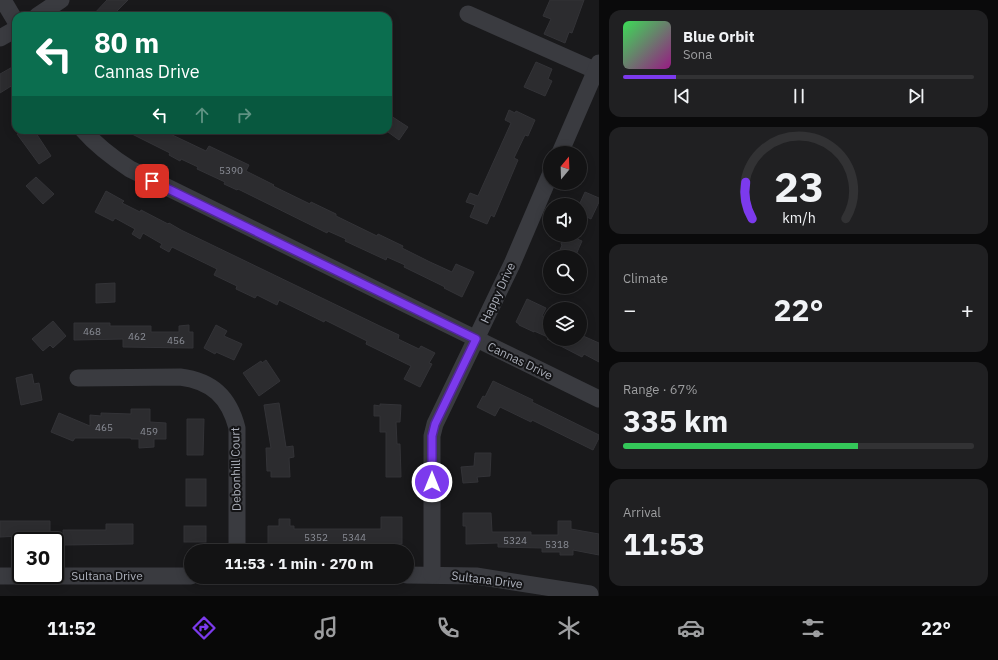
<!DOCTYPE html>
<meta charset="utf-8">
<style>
:root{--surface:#131314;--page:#202022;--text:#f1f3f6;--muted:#9d9ea0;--line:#323234;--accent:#7c3aed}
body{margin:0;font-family:"IBM Plex Sans",sans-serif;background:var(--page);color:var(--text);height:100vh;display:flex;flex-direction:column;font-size:15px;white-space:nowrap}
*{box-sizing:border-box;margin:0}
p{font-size:13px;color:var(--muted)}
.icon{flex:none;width:22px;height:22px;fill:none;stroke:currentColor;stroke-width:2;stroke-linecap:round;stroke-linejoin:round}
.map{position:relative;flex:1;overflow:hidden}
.side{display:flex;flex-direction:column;gap:10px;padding:10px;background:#0a0a0b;width:399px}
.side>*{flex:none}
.hud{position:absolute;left:12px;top:12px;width:380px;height:122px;border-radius:12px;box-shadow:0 2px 10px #0003,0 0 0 1px var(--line);background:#0b6e4f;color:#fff;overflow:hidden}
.needle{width:26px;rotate:19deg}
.controls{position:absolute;left:543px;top:146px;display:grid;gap:8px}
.controls a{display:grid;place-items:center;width:44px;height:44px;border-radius:50%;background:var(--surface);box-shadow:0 2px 10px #0003,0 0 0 1px var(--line);font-size:20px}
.speed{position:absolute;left:12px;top:532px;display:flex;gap:8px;font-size:20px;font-weight:700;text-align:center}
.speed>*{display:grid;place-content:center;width:52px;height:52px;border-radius:50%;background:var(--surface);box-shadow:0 2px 10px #0003,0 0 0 1px var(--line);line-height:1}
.speed .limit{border:2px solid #111;border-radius:6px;background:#fff;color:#111}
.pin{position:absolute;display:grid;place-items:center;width:34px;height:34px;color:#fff;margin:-17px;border-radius:8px;box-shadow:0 2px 6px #0006}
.me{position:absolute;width:44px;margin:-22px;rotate:0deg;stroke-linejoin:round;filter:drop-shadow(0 0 3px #0008)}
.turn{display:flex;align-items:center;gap:14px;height:84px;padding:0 16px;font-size:18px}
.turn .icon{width:52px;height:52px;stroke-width:2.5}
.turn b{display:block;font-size:28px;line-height:34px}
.lanes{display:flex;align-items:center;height:38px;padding:0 16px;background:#0003;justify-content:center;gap:20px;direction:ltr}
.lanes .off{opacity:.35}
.big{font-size:30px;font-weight:700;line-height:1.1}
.side .card{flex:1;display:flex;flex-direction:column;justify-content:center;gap:6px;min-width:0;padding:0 14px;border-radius:12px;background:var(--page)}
.side .dial{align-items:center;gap:0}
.dial svg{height:104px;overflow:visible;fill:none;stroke:var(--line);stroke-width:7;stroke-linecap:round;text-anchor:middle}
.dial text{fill:var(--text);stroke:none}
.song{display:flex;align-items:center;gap:12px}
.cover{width:48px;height:48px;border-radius:6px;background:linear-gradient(135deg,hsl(130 70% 55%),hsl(310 70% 35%))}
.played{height:4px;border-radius:2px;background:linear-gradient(90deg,var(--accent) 15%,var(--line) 15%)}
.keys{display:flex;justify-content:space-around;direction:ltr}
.heat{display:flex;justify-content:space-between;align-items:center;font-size:22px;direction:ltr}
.charge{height:6px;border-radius:3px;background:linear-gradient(90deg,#34c759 67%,var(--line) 0)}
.trip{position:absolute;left:184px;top:544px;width:230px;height:40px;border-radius:20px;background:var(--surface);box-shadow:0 2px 10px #0003,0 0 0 1px var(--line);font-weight:700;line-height:40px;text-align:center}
.tab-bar{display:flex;height:64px;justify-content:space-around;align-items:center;background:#080808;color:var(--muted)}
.tab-bar .icon{width:28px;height:28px}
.tab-bar .active{color:var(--accent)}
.tab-bar b{font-size:18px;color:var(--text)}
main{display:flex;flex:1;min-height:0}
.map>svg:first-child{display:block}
.building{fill:#2c2c2f;stroke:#333337}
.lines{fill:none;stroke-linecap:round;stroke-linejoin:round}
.minor{stroke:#3a3b40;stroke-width:17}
.route-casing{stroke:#51269a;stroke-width:10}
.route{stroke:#7c3aed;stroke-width:7}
.labels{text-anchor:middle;stroke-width:4;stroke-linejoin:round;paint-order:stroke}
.number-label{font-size:10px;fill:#8b8e97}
.street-label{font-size:12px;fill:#acb0bb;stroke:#141416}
</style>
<main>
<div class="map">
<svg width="599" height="596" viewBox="0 0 599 596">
<rect width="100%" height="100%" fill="#19191b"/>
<g class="building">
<path d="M107,0H128L112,16H92Z"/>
<path d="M550,0H584L572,33L569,32L565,43L544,34L551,19L543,16Z"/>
<path d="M536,62L552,69L548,79L552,81L545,96L524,87Z"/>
<path d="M16,65V83L0,93V74Z"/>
<path d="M509,110L515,113L516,111L535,120L528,136L525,135L514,158L518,160L494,217L491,215L487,224L470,217L475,205L466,202L470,193L478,196L511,123L505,120Z"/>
<path d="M388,114L408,127L399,140L388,132Z"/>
<path d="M25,130H34L51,156L39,164L17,134Z"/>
<path d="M124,130H155L164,135L166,132L206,151L209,146L249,165L246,171L274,185L273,186L310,204L311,202L336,214V216L377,236L378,234L403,246L402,248L430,262L452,272L456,264L474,272L462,297L444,288L445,287L404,267L405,265L387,257L386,260L345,241L346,239L328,231L327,233L238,189L237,190L224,184L225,182L197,169L198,167L181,159L180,161L169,155L170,153Z"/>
<path d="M36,177L54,194L43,204L26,186Z"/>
<path d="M106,191L124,201L122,203L140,212L141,210L168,224L169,223L181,230L386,329L399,335L398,339L419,349L421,346L435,353L429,363L432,364L420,387L404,379L411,366L366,344L367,341L325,320L324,322L279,300L277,305L257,295L255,298L236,289L237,286L214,275L217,269L172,247L169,252L160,247L162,244L143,233L140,239L132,234L135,229L115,218L113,221L95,212Z"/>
<path d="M585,192L599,198V202L591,219L580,214V203Z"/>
<path d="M564,235H568L582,241L575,257H563L558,255L562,245L561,244Z"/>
<path d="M115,283V302L96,303V284Z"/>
<path d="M527,299L546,308L542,316L550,320V338L534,331V332L519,325V324L516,322Z"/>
<path d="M53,321L66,336L53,348L50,345L43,351L32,339Z"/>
<path d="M74,323H110V326H151V332H179V326L189,325V332H193V348L123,347V339L74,340Z"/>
<path d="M216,325L227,331L224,336L242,344L234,360L216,352L215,354L204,348Z"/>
<path d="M581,335L599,343V362L584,354L582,357L547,339H580Z"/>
<path d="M266,360L280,381L259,396L243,373L261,361L262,363Z"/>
<path d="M32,374L34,384L39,383L42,400L21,405L16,378Z"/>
<path d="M493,381L533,400L532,402L599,435V438L593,450L532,420L531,422L500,407L495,416L477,407L483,396L485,397Z"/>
<path d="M279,403L286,447L293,446L294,457L289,458L290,477H271V471H267L266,448H271L264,405Z"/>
<path d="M380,404L401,405L400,422H396L397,444H400L401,477H386V432H380V416H374V405L380,406Z"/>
<path d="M131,409H150V422L166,423V439H154V447L139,448V439H131V438H75L73,441L51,432L59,413L90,426V415L101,416V413L131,414Z"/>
<path d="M187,419H204L203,455H187Z"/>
<path d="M475,453H491L490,476L477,477L478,482L463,483L461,467L474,466Z"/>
<rect x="186" y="479" width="20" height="27"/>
<path d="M463,513H491L492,532H531V535H558V521H571V529L599,534V555L573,550V555H560V552H542V548L498,547V543L466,544V526H463Z"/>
<path d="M381,517H402V544L268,545V526H279V519H290V526H294V529H381Z"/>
<path d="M0,521H50V538H32V541H20V536L0,537Z"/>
<path d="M106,524H133V544L64,545L63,530H106Z"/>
<rect x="184" y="526" width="22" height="16"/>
</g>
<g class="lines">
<g class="minor">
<path d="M3,0L16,22"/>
<path d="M468,14L599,72"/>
<path d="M37,16L61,0"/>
<path d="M0,38L16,29"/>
<path d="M83,130C97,146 113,158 130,169L599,399"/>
<path d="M560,153L599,63"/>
<path d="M78,378L180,377C212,381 229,397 237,428V551"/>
<path d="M407,575L476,576L590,594"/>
<path d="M432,575V436L435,424L512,264L550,175"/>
<path d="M0,576H191"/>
</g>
</g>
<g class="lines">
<defs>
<path id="route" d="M152,181L476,339L435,424L432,436V482"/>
</defs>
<use href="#route" class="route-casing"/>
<use href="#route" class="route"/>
</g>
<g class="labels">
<g class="number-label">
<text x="231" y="174">5390</text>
<text x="92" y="335">468</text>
<text x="137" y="340">462</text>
<text x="176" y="344">456</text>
<text x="104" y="431">465</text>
<text x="149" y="435">459</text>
<text x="316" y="541">5352</text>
<text x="354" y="541">5344</text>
<text x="515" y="544">5324</text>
<text x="557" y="548">5318</text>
</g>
<g class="street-label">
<text transform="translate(498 293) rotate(-65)" y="4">Happy Drive</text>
<text transform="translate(520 361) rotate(26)" y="4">Cannas Drive</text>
<text transform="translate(236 469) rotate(-91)" y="4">Debonhill Court</text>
<text x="107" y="580">Sultana Drive</text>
<text transform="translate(487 580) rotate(7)" y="4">Sultana Drive</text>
</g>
</g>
</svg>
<div class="controls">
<a><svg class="needle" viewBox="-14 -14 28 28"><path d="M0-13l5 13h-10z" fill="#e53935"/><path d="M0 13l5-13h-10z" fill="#9d9ea0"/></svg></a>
<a><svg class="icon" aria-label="sound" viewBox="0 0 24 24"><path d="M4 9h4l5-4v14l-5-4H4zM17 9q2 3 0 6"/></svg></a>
<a><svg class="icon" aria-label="search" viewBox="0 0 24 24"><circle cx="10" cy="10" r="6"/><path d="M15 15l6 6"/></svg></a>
<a><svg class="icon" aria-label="layers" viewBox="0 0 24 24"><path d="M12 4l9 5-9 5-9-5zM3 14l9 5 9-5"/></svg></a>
</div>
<div class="speed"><div class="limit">30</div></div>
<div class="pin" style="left:152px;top:181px;background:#d93025"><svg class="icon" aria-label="arrive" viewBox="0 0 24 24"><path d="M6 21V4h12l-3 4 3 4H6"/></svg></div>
<svg class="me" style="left:432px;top:482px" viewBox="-20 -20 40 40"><circle r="17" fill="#7c3aed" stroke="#fff" stroke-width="3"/><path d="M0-11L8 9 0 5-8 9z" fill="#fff"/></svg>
<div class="trip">11:53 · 1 min · 270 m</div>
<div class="hud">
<div class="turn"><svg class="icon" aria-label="left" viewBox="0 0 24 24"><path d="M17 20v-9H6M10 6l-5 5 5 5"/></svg><div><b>80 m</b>Cannas Drive</div></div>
<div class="lanes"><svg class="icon" aria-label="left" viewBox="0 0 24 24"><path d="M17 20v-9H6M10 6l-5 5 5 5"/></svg><svg class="icon off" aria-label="ahead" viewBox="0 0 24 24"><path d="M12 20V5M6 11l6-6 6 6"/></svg><svg class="icon off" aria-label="right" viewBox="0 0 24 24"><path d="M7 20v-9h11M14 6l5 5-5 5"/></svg></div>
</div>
</div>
<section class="side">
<div class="card">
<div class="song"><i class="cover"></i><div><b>Blue Orbit</b><p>Sona</p></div></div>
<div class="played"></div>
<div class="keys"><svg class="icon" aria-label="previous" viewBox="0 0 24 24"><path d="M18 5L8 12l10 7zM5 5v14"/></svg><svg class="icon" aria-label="pause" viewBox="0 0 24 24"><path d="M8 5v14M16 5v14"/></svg><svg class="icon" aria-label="next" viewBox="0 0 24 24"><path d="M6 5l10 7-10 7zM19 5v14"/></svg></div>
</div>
<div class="card dial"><svg viewBox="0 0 100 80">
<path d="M14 69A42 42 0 1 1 86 69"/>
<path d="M14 69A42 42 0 0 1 9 41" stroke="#7c3aed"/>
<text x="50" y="56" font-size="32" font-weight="700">23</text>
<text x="50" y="72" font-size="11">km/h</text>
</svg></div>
<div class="card"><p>Climate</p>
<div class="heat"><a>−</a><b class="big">22°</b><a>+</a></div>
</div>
<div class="card"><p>Range · 67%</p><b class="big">335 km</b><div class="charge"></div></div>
<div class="card"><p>Arrival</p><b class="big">11:53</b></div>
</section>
</main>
<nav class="tab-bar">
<b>11:52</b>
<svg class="icon active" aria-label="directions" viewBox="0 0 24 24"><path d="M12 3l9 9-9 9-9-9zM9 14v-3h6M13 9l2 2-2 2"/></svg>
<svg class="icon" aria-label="music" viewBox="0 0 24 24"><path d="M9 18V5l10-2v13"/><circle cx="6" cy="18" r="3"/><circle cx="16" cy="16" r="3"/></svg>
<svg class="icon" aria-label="phone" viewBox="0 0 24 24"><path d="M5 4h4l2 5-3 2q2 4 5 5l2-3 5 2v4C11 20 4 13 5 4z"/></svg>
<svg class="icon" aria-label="climate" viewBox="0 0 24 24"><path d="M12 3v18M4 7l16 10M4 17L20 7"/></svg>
<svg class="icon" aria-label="car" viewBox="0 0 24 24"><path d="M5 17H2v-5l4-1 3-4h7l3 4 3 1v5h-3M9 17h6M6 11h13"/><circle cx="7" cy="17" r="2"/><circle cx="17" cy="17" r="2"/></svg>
<svg class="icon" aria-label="filters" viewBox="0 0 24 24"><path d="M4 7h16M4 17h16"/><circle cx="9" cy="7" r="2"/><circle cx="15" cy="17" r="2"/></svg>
<b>22°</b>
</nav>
